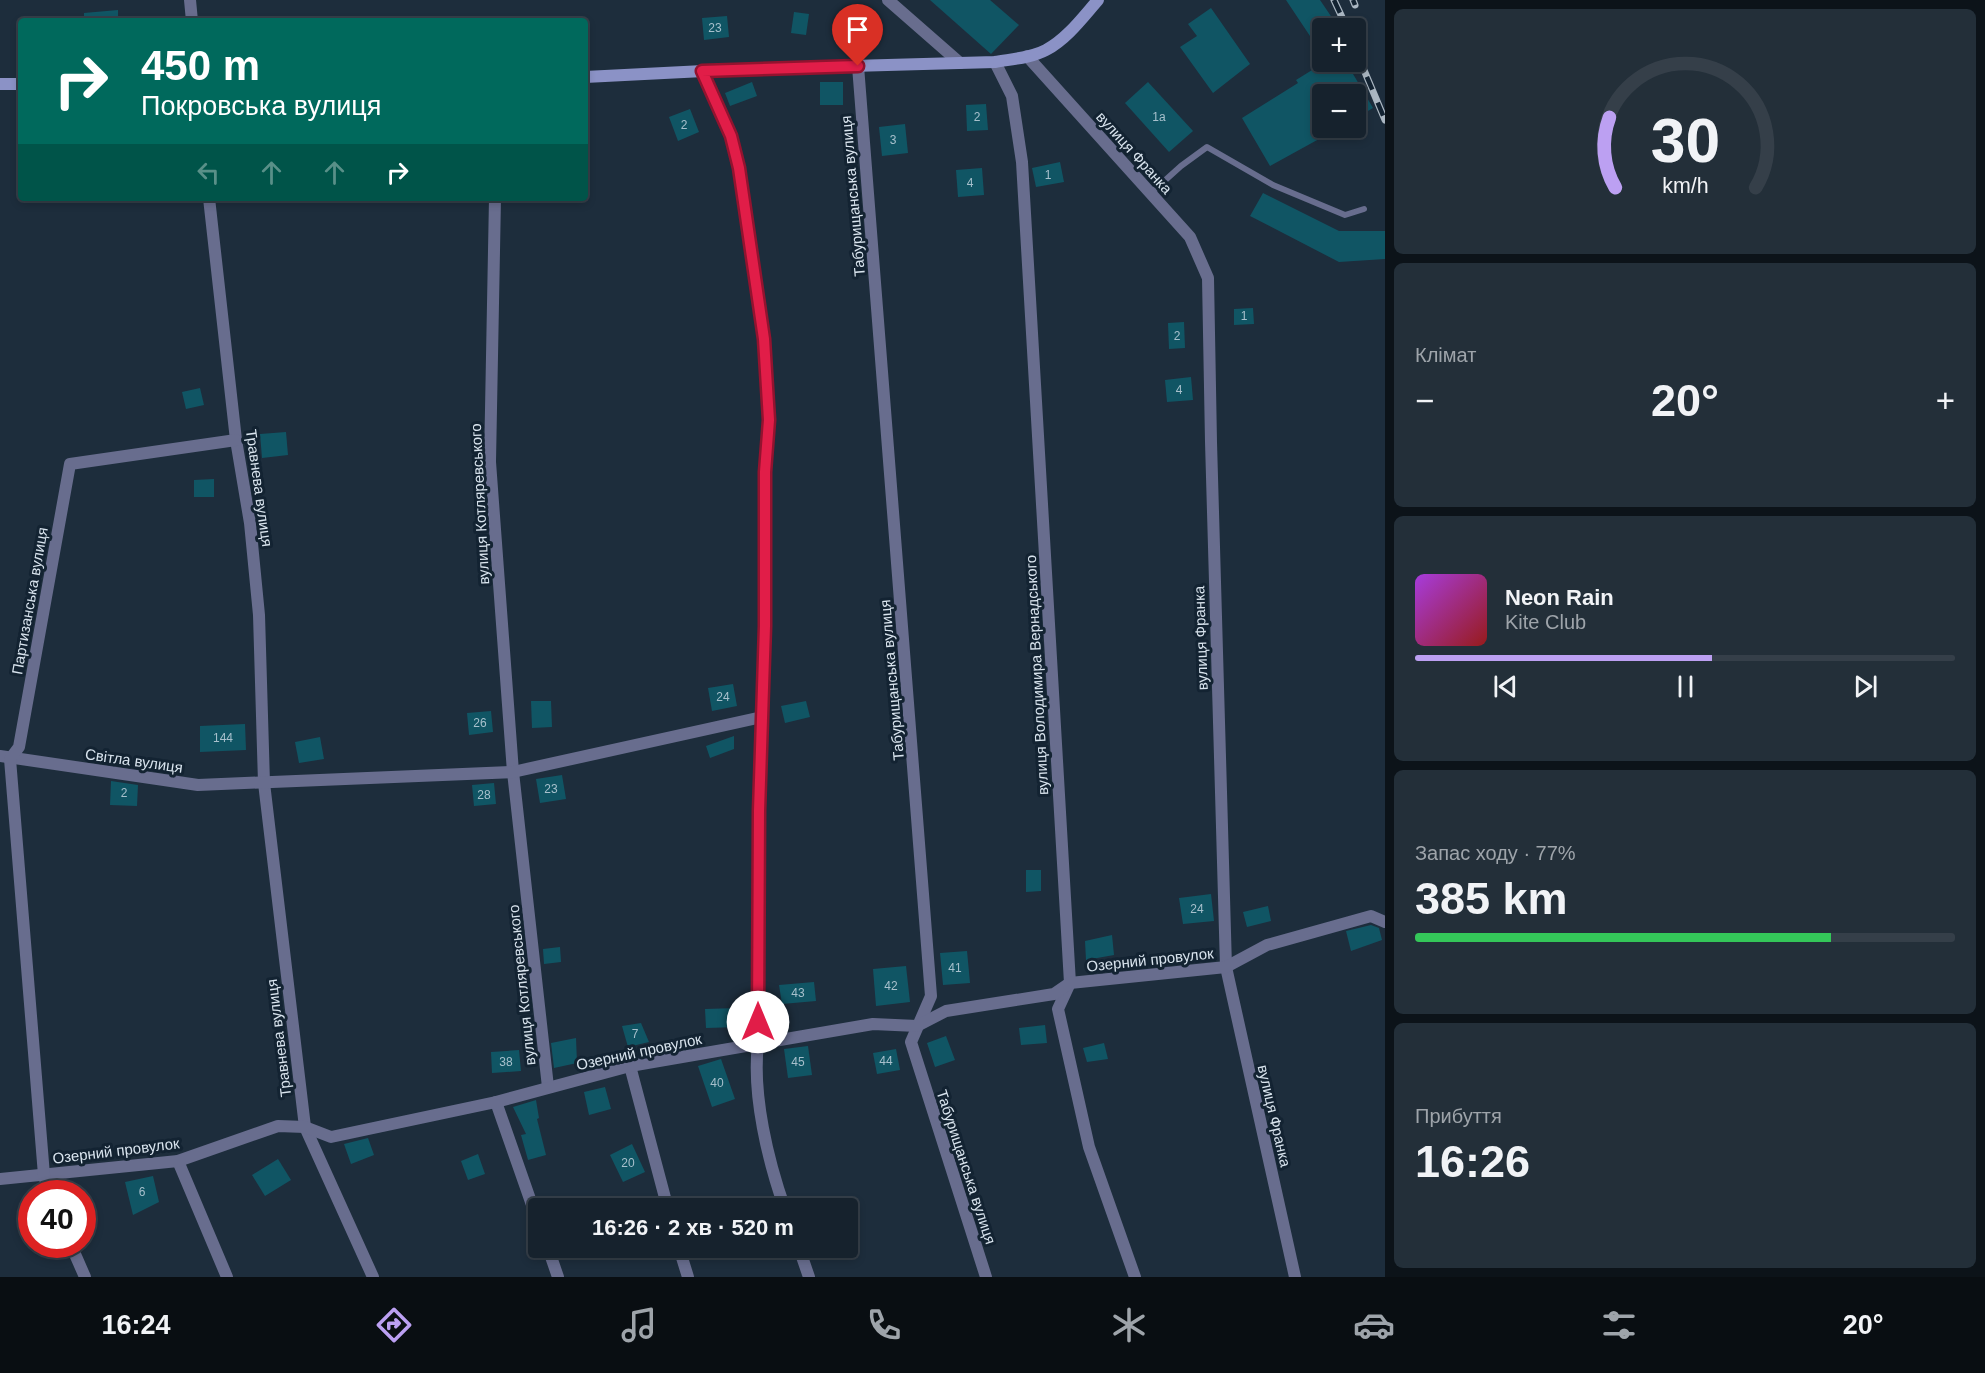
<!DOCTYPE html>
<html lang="uk">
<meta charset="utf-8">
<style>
:root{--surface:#16222d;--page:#232f39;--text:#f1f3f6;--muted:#9ea4aa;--line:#353f49;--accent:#bca0f2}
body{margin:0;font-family:Helvetica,sans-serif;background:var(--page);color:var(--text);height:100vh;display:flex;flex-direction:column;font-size:22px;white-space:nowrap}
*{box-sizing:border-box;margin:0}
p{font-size:20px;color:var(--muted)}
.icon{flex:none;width:33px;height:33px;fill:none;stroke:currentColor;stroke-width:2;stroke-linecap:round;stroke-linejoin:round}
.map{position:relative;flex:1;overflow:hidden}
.drawer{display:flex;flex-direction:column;gap:9px;padding:9px;background:#0c1319;width:600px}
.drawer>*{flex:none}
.hud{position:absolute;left:18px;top:18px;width:570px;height:183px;border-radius:6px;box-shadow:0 3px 9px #0003,0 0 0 2px var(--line);background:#00695c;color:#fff;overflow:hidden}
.controls{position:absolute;left:1312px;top:18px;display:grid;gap:12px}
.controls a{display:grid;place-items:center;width:54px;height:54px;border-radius:6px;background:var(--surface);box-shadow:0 3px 9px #0003,0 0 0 2px var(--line);font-size:30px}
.speed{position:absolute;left:18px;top:1180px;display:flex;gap:12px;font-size:30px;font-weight:700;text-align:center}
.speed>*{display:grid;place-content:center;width:78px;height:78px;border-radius:50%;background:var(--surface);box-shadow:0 3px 9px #0003,0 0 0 2px var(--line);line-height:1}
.speed .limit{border:9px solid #d22;background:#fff;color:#111}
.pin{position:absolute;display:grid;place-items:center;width:51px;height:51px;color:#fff;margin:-62px -26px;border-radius:50% 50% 50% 0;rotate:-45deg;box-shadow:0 0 6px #0007}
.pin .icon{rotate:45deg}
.me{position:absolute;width:66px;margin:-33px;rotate:0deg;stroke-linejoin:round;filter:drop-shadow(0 0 4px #0008)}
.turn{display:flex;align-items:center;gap:21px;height:126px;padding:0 24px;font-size:27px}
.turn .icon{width:78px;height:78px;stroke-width:2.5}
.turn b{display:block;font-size:42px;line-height:51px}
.lanes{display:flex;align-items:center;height:57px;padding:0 24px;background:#0003;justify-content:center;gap:30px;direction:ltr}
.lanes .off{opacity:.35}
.big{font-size:45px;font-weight:600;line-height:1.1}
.drawer .widget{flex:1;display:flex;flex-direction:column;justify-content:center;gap:9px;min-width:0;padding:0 21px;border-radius:9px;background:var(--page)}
.drawer .dial{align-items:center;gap:0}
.dial svg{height:156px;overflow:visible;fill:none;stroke:var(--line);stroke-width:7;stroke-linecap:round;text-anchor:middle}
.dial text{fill:var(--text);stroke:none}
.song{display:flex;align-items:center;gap:18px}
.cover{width:72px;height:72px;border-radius:9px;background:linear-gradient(135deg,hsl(280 70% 55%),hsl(0 70% 35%))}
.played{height:6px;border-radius:3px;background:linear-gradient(90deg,var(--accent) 55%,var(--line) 55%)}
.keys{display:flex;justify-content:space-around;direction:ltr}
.heat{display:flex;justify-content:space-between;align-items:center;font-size:33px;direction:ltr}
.charge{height:9px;border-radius:4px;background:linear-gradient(90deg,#34c759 77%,var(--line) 0)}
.trip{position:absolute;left:528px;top:1198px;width:330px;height:60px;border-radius:6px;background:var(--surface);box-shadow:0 3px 9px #0003,0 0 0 2px var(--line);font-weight:600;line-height:60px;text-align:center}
.menu{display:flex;height:96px;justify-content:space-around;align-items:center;background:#090e12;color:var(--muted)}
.menu .icon{width:42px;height:42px}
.menu .selected{color:var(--accent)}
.menu b{font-size:27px;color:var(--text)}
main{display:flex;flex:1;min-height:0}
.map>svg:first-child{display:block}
.building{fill:#105564}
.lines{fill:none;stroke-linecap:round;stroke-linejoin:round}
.service{stroke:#686d8e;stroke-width:6}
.minor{stroke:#686d8e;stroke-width:12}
.tertiary{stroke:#686d8e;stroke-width:12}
.secondary{stroke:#8b92c6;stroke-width:12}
.rail-casing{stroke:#abb7c2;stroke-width:7}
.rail{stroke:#132332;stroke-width:4.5;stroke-dasharray:14;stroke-linecap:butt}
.route-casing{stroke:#92132f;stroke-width:15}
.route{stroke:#e11d48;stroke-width:10}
.labels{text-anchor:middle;stroke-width:6;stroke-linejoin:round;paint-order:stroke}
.number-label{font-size:12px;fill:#a7c0cc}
.street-label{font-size:15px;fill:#d9e4ee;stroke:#132332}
</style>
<main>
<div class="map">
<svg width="1385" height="1277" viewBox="0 0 1385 1277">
<rect width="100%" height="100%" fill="#1d2d3c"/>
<g class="building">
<path d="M930,0H990L1019,25L991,54Z"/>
<path d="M1286,0H1320L1339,28H1323V35L1314,42Z"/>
<path d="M1211,8L1250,64L1213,93L1180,47L1197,36L1188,24Z"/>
<path d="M118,10V21H84V13Z"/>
<path d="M794,12L809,14L806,35L791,33Z"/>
<path d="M727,16L729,37L704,40L702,18Z"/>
<path d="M1325,62H1346L1373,108L1356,118V94H1323V128H1339L1270,166L1242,118L1298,83L1296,80Z"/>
<path d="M752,82L757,96L730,106L725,93Z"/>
<rect x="820" y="82" width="23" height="23"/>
<path d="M1148,82L1193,131L1169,152L1125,103Z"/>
<path d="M986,104L988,130L967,131L966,105Z"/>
<path d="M690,109L699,132L678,141L669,117Z"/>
<path d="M905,124L908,153L882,156L879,127Z"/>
<path d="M1060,162L1064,182L1036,187L1032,168Z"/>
<path d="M982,168L984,195L958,197L956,170Z"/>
<path d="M1263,193L1339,231H1385V259L1339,262L1250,216Z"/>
<path d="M1253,308L1254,324L1234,325V309Z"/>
<path d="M1184,322L1185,348L1169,349L1168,323Z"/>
<path d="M1191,377L1193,400L1167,402L1165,380Z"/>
<path d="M200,388L204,405L186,409L182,392Z"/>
<path d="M286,432L288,455L262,458L260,434Z"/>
<path d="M214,479V497H194V480Z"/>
<path d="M733,684L737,706L712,711L708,688Z"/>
<path d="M531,701H551L552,727L532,728Z"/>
<path d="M806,701L810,717L785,723L781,706Z"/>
<path d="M491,711L493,732L469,735L467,713Z"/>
<path d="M245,724L246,750L200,752V726Z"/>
<path d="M734,736V749L710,758L706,746Z"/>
<path d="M320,737L324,759L299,763L295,742Z"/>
<path d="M562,775L566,799L540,803L536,779Z"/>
<path d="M111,781L138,785L137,806L110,805Z"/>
<path d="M494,783L496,804L474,806L472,785Z"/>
<path d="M1026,870H1041V891L1026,892Z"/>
<path d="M1211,894L1214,921L1183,924L1179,898Z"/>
<path d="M1268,906L1271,921L1247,927L1243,912Z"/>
<path d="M1371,925L1379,928L1382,940L1351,951L1346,931Z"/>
<path d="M1112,935L1114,955L1086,960L1085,941Z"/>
<path d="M560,947L561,962L544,964L543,949Z"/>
<path d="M967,951L970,983L943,985L940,953Z"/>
<path d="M906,966L910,1002L876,1006L873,969Z"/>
<path d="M814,982L816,1001L782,1004L779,985Z"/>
<path d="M738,1008L739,1027L706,1028L705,1009Z"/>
<path d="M641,1023L649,1042L628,1047L622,1026Z"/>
<path d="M1045,1025L1047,1043L1021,1045L1019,1028Z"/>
<path d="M946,1036L955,1060L935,1067L927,1043Z"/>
<path d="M576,1038L577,1063L554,1068L551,1043Z"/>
<path d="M1104,1043L1108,1059L1087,1062L1083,1048Z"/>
<path d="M808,1046L812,1075L788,1078L784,1049Z"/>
<path d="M896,1049L900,1070L877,1074L873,1053Z"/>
<path d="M519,1050L521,1071L492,1073L491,1052Z"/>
<path d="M721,1059L735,1099L712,1107L698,1066Z"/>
<path d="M605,1087L611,1109L589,1115L584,1092Z"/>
<path d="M536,1100L539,1118L537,1119L546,1155L528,1160L521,1135L526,1134L513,1107Z"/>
<path d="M368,1138L374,1155L351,1164L344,1144Z"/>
<path d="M632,1144L645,1172L623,1182L610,1155Z"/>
<path d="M478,1154L485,1174L468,1180L461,1161Z"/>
<path d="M278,1159L291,1180L265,1196L252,1175Z"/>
<path d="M153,1176L159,1202L133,1215L125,1182Z"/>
</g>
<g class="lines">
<path class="service" d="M1151,193L1181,166L1207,147L1273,185L1345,215L1364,209"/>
<g class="minor">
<path d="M888,0L960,63"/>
<path d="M1027,56L1190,237L1208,278L1211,442L1226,967L1295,1277"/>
<path d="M995,62L1012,96L1022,162L1070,983L1058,1009L1089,1147L1135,1277"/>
<path d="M858,66L931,996L911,1042L986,1277"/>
<path d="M209,198L236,440L250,523L259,615L264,783L305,1127L373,1277"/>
<path d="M495,198L490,462L513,772L548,1087"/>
<path d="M0,756L198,785L513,772L762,717"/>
<path d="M630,1066L668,1209"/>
<path d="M496,1102L538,1222"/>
<path d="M178,1161L227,1277"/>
<path d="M0,1179L178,1161L278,1126L305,1127L331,1137L496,1102L630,1066L873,1024L917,1026L946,1011L1054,994L1070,983L1226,967L1267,945L1371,916L1385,922"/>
<path d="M49,1194L44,1175L10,759L19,747L70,464L236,440"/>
<path d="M71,1245L85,1277"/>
<path d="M548,1248L558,1277"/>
<path d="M679,1248L688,1277"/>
</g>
<g class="tertiary">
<path d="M190,0L192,21"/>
<path d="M702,71L731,137L739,168L764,339L769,420L765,472V626L759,811L758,1044C752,1095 768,1161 785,1209"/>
<path d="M799,1248L809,1277"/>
</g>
<g class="secondary">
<path d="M585,77L743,69L995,62C1012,59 1031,58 1046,50C1067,39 1083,17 1098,0"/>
<path d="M0,84H21"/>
</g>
<defs>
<g id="rail">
<path d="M1334,0L1347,28"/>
<path d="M1353,0L1355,5"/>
<path d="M1356,51L1385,120"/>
</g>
</defs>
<use href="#rail" class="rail-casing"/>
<use href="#rail" class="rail"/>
</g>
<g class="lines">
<defs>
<path id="route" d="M758,1022L759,811L765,626V472L769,420L764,339L739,168L731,136L702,71L858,66"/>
</defs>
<use href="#route" class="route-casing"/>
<use href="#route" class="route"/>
</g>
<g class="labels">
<g class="number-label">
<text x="715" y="32">23</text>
<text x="977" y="121">2</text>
<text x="1159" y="121">1а</text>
<text x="684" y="129">2</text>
<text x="893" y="144">3</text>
<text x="1048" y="179">1</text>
<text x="970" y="187">4</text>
<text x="1244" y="320">1</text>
<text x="1177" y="340">2</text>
<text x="1179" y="394">4</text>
<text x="723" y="701">24</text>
<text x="480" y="727">26</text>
<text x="223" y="742">144</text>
<text x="551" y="793">23</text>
<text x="124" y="797">2</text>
<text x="484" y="799">28</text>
<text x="1197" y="913">24</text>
<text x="955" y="972">41</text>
<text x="891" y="990">42</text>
<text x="798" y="997">43</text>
<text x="635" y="1038">7</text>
<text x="886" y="1065">44</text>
<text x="506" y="1066">38</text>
<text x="798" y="1066">45</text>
<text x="717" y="1087">40</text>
<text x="628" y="1167">20</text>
<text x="142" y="1196">6</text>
</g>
<g class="street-label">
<text transform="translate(1134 153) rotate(48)" y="5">вулиця Франка</text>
<text transform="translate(853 196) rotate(-95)" y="5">Табурищанська вулиця</text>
<text transform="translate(259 488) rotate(82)" y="5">Травнева вулиця</text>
<text transform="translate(480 504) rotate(-93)" y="5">вулиця Котляревського</text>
<text transform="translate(30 601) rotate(-80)" y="5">Партизанська вулиця</text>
<text transform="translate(1201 638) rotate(-92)" y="5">вулиця Франка</text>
<text transform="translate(1037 675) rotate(-93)" y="5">вулиця Володимира Вернадського</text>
<text transform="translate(892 680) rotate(-95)" y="5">Табурищанська вулиця</text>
<text transform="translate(134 761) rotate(8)" y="5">Світла вулиця</text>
<text transform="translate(1150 960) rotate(-6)" y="5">Озерний провулок</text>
<text transform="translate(522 985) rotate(-96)" y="5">вулиця Котляревського</text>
<text transform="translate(279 1038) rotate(-97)" y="5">Травнева вулиця</text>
<text transform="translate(639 1052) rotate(-12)" y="5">Озерний провулок</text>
<text transform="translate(1274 1116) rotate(77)" y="5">вулиця Франка</text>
<text transform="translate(116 1151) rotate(-7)" y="5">Озерний провулок</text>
<text transform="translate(966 1167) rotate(72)" y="5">Табурищанська вулиця</text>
</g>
</g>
</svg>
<div class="controls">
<a>+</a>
<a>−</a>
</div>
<div class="speed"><div class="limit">40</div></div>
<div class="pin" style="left:858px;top:66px;background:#d93025"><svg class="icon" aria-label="arrive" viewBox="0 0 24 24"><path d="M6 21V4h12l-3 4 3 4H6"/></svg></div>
<svg class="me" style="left:758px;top:1022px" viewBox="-20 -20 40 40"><circle r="19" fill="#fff"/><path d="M0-13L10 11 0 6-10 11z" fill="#e11d48"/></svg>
<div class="trip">16:26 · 2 хв · 520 m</div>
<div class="hud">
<div class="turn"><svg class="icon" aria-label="right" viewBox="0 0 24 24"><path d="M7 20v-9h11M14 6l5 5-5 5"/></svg><div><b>450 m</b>Покровська вулиця</div></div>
<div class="lanes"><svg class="icon off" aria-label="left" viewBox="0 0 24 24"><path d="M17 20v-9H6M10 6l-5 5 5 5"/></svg><svg class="icon off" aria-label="ahead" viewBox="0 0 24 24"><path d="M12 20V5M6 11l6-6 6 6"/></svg><svg class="icon off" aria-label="ahead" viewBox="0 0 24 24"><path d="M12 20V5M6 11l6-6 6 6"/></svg><svg class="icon" aria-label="right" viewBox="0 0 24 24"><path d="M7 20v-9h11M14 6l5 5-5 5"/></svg></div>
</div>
</div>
<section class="drawer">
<div class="widget dial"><svg viewBox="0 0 100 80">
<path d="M14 69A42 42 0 1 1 86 69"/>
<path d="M14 69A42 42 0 0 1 11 33" stroke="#bca0f2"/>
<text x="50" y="56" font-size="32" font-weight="700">30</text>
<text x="50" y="72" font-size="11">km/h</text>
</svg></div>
<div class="widget"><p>Клімат</p>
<div class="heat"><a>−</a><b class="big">20°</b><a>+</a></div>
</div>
<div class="widget">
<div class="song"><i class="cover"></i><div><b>Neon Rain</b><p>Kite Club</p></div></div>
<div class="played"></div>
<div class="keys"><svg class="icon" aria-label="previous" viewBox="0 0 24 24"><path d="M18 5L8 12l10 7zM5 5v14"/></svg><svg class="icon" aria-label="pause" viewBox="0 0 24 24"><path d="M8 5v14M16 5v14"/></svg><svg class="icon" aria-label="next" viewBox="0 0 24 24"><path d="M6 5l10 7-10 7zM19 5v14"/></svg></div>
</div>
<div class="widget"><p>Запас ходу · 77%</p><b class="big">385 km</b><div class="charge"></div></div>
<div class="widget"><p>Прибуття</p><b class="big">16:26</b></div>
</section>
</main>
<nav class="menu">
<b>16:24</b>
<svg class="icon selected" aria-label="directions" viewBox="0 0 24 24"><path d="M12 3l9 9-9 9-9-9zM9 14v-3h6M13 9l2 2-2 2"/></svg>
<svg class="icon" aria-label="music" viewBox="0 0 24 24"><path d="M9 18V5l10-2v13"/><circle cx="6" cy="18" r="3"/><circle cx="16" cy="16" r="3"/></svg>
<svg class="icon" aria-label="phone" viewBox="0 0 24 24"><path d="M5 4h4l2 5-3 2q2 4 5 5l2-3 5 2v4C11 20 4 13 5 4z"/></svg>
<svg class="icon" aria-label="climate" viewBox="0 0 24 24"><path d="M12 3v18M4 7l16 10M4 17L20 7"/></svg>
<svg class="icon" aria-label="car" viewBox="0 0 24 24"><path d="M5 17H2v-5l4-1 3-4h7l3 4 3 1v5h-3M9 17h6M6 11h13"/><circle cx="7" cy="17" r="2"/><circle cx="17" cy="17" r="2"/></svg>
<svg class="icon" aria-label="filters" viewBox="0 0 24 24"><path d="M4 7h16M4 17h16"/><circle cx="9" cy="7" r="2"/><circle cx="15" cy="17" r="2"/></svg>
<b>20°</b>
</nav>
